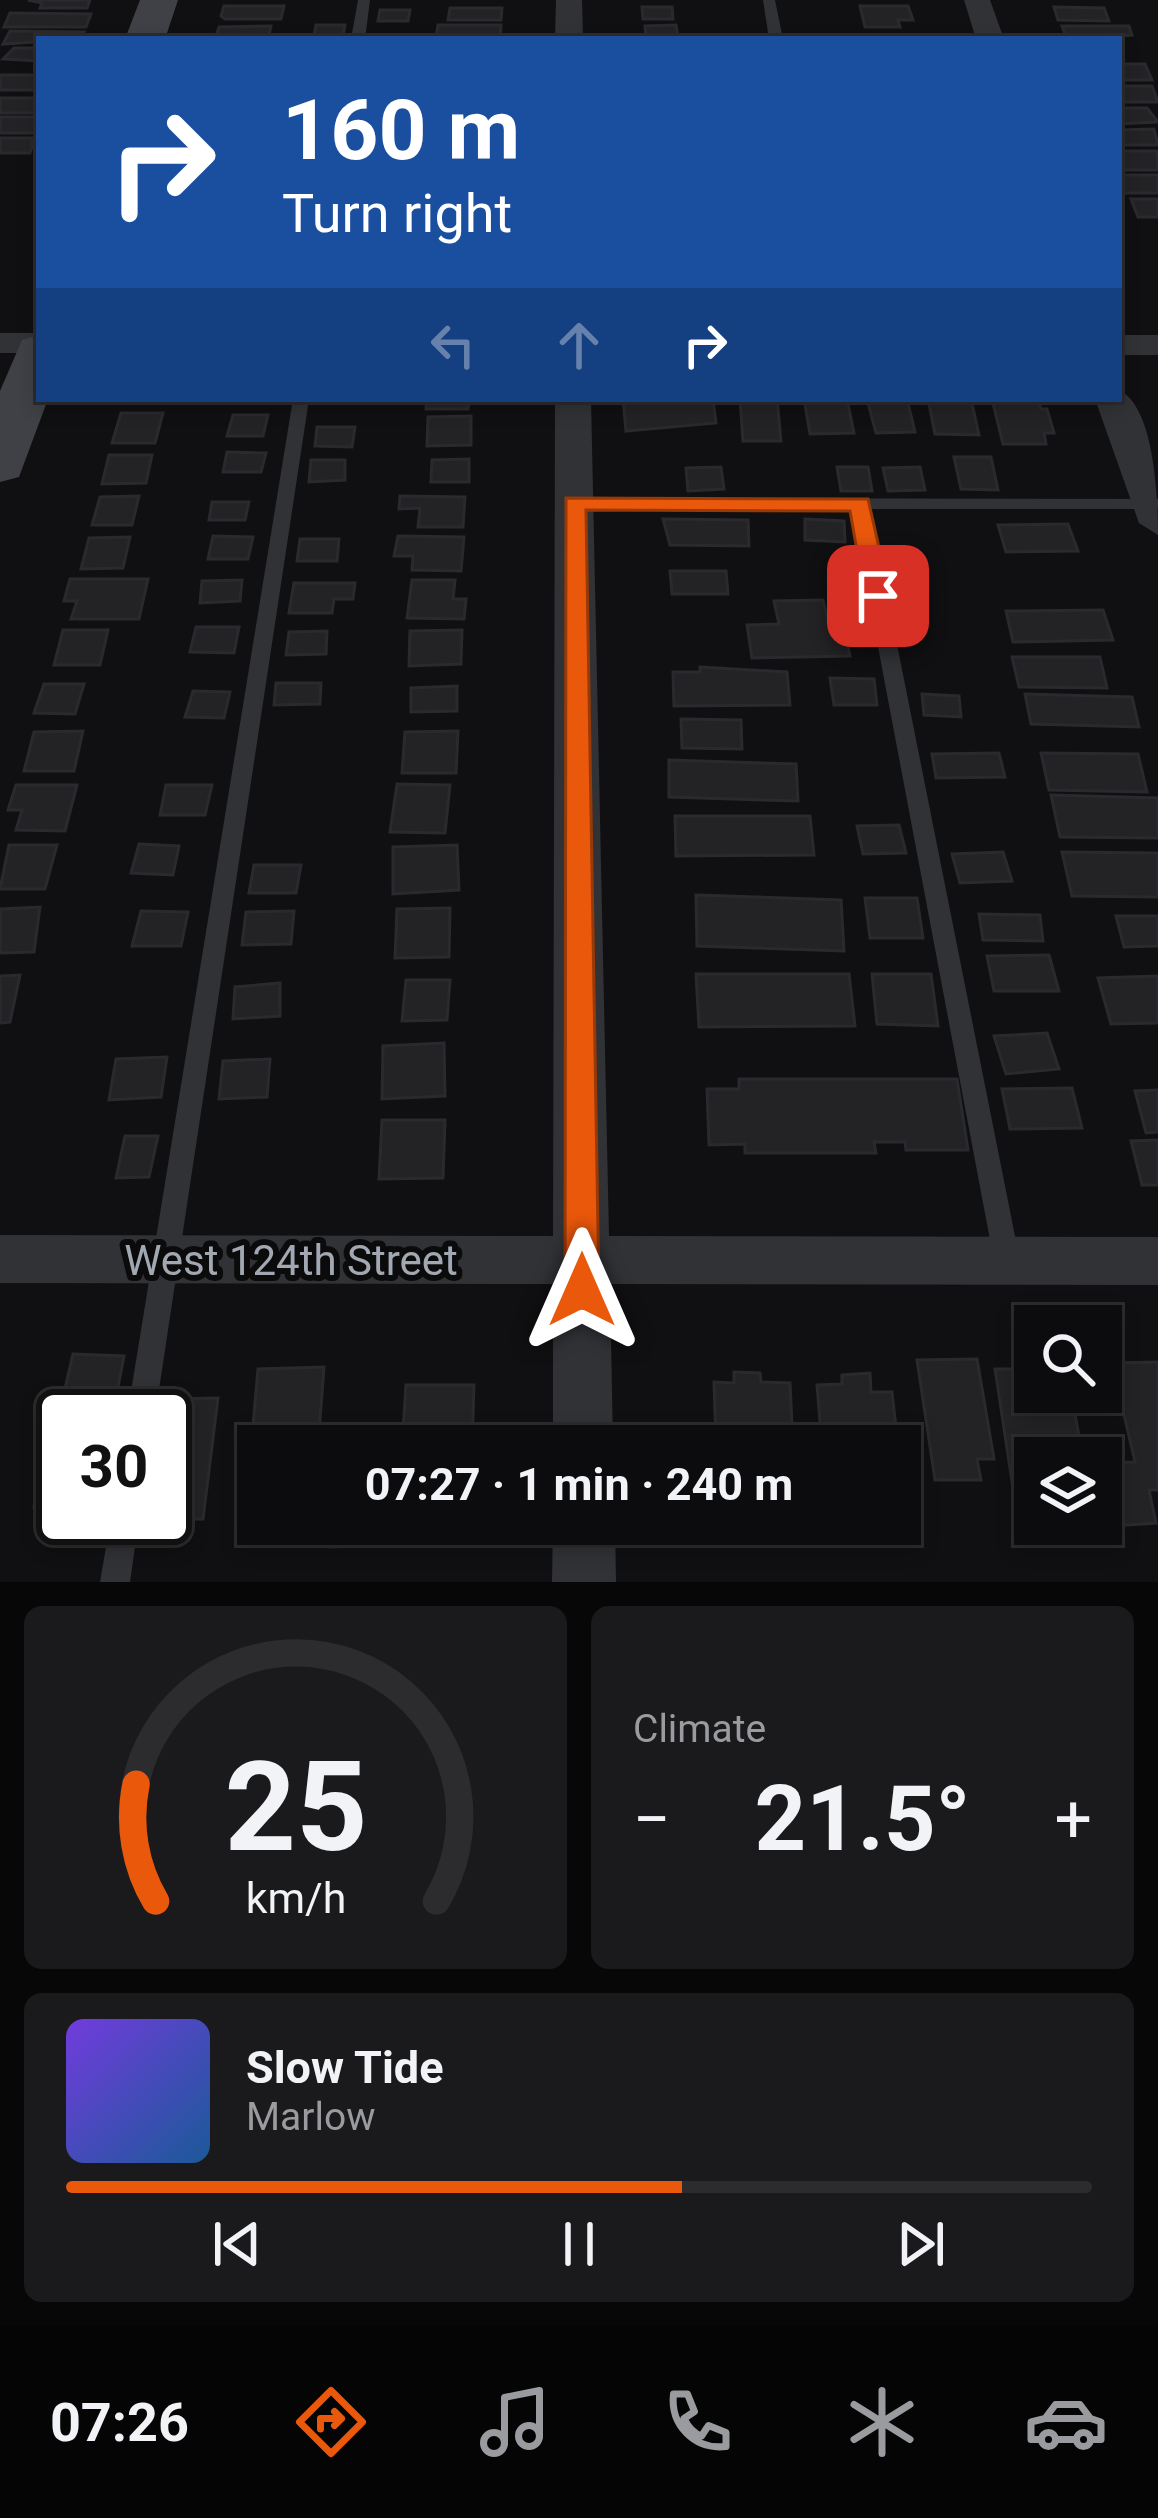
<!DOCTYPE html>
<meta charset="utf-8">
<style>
:root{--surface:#0c0c0e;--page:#1a1a1c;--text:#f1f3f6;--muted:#9a9b9e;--line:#2c2c2e;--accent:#ea580c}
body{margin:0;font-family:Roboto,sans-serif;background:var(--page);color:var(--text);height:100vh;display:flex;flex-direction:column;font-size:45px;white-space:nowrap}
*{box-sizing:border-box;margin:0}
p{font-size:39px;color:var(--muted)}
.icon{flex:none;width:66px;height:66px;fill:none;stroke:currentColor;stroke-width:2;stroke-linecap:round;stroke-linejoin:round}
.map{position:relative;height:1582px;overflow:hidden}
.details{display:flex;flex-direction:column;gap:24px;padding:24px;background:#070708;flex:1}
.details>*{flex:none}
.top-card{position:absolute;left:36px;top:36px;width:1086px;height:366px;border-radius:0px;box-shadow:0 6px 18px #0003,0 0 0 3px var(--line);background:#1a4fa0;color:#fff;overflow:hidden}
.fabs{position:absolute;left:1014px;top:1305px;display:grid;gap:24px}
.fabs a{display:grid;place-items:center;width:108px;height:108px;border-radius:0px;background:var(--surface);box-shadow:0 6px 18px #0003,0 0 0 3px var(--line);font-size:60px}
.speed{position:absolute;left:36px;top:1389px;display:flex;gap:24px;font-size:60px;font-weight:700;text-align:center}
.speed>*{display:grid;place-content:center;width:156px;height:156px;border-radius:50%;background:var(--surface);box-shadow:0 6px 18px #0003,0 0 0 3px var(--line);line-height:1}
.speed .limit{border:6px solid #111;border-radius:18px;background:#fff;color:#111}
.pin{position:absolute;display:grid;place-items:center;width:102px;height:102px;color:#fff;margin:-51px;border-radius:24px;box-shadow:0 6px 18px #0006}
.me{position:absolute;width:132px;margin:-66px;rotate:0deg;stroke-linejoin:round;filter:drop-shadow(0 0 9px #0008)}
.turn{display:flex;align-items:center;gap:42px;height:252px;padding:0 48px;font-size:54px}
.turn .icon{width:156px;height:156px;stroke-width:2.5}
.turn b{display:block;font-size:84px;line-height:102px}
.lanes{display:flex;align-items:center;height:114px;padding:0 48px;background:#0003;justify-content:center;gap:60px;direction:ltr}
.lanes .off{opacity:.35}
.big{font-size:90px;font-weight:700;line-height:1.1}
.details .card{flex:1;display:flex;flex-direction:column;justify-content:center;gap:18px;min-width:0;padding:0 42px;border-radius:18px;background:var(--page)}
.details .dial{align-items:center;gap:0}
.dial svg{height:312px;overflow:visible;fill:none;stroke:var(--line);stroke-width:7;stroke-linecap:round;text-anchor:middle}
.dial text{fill:var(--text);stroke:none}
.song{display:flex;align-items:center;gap:36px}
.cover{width:144px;height:144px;border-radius:18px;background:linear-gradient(135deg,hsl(260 70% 55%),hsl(210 70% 35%))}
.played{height:12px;border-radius:6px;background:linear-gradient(90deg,var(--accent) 60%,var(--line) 60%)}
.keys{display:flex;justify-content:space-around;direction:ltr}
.heat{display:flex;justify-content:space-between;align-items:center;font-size:66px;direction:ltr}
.details .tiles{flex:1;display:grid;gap:24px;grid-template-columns:1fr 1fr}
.card:last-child{grid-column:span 2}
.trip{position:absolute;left:237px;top:1425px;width:684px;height:120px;border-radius:0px;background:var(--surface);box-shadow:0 6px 18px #0003,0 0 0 3px var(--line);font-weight:700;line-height:120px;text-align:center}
.tabs{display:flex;height:192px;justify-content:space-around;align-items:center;background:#050506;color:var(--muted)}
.tabs .icon{width:84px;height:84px}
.tabs .current{color:var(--accent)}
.tabs b{font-size:54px;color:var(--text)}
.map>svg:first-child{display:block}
.building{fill:#232326;stroke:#2a2a2e;stroke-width:3}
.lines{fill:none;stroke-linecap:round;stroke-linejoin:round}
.lane{fill:#313236;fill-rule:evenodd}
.street{fill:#313236;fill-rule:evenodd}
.secondary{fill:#3f4146;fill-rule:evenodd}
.route{fill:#ea580c;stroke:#983908;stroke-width:3}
.labels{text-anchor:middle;stroke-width:12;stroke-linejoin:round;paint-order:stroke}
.near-street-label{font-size:42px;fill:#a1a8b2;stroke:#0b0b0c}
</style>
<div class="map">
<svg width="1158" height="1582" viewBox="0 0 1158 1582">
<rect width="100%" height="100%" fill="#101012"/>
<g class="building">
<path d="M28,0H90L87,8H40L42,3Z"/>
<path d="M224,6H284L281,19H225L221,16Z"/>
<path d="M860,6H908L913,20H898L900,27H865Z"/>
<path d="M642,7H672L673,19H643Z"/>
<path d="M1054,7L1104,8L1109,21L1058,20Z"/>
<path d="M450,8H502L501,20H448Z"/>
<path d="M380,10H410L408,21H378Z"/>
<path d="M10,13L91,14L86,27H4Z"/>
<path d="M316,25H345L343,36H314Z"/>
<path d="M438,25H501L500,39L436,38Z"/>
<path d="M676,25L678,37L646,38L645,26Z"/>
<path d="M271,26L268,39H215L219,27Z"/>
<path d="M1062,26H1129L1132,35L1067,39Z"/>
<path d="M10,31L84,32L81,39L3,44Z"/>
<path d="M14,48H39V69V61L3,59Z"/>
<path d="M1119,64H1145L1152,80H1119Z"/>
<rect x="0" y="75" width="39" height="15"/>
<path d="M1119,86H1152L1158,102H1119Z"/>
<rect x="0" y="98" width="39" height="15"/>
<path d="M1119,108H1147L1158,122L1119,124Z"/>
<path d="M0,117H35L39,123L35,133H0Z"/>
<path d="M1154,129L1158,145H1119V130Z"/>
<path d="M0,138H32V147L30,153H0Z"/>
<path d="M1119,151H1157L1158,170H1123Z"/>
<path d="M1119,175H1158V193H1120Z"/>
<path d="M1131,199H1158V217H1138Z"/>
<path d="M417,399H469L468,409H426L427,399Z"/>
<path d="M623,399H713L716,423L626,431Z"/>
<path d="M740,399H777L781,441H743Z"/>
<path d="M804,399H847L854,433L810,434Z"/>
<path d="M867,399H907L915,432L876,433Z"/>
<path d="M928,399H971L979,435L935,434Z"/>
<path d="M992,399H1038L1041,409H1047L1054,433H1044L1046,444H1003Z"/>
<path d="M121,413H163L155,443H112Z"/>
<path d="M233,415H268L263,436H227Z"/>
<path d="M471,416V445L427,446L428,417Z"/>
<path d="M317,427H355L352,447L315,446Z"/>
<path d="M227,452L266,453L261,472H223Z"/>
<path d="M109,455H152L146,483L102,484Z"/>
<path d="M954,457H991L998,490L961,489Z"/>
<path d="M469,459V482H431L432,460Z"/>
<path d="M311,460H345V480L309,482Z"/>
<path d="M721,467L724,489L688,491L686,468Z"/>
<path d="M837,467H868L872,491H841Z"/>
<path d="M920,467L925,490L888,491L883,468Z"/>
<path d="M139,496L132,525H92L100,497Z"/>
<path d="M400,496L465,497L463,527H418L420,508L399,509Z"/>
<path d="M212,502H249L245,520H209Z"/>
<path d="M663,519L748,520L749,546L670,545Z"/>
<path d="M805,519L844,521L845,542L805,540Z"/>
<path d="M1068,524L1078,551L1006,552L998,525Z"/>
<path d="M213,536L253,537L248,559H208Z"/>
<path d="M398,536L464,537L461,571L412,570L413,556H394Z"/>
<path d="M130,537L123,568L81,569L89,538Z"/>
<path d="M300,539H339L337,561H297Z"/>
<path d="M670,571H726L728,594H672Z"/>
<path d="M70,579H148L139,619H71L77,601H64Z"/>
<path d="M242,580L240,601L200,603L202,581Z"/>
<path d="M412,580H455L453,599H466L464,619L407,618Z"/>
<path d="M294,583H355L353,599H334L332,613H289Z"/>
<path d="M823,600L830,629H844L850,656L752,658L747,625L779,624L774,601Z"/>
<path d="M1103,610L1113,640L1013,642L1006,611Z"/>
<path d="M196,627H239L234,653L190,652Z"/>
<path d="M63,630H108L100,665H54Z"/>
<path d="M462,630L461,664L409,666L410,631Z"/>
<path d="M327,631L326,654L286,655L289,632Z"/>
<path d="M1012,657H1100L1107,688L1019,687Z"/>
<path d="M700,667L787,672L790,705L674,706L673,672H700Z"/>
<path d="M830,678L874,679L877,705H834Z"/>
<path d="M276,683H321L320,704L274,705Z"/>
<path d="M44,684H84L75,714L34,713Z"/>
<path d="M457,686V711L411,712V688Z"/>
<path d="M193,691L230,692L224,718L185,717Z"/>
<path d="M922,694L959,696L961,717L924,715Z"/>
<path d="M1025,694L1132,697L1139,727L1031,724Z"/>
<path d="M681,719L741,720L742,749L682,748Z"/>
<path d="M83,731L74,771H24L34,732Z"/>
<path d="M458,731L456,773H402L405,732Z"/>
<path d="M999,753L1005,777L936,778L932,754Z"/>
<path d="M1041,753L1138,754L1147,792L1049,790Z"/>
<path d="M669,760L796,764L798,801L669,797Z"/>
<path d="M397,784L450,785L445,833L390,832Z"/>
<path d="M16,785H77L65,831L16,830L22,810H8Z"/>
<path d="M166,785H212L205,815H160Z"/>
<path d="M1051,795L1158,798V838L1060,837Z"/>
<path d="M675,816H810L814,855L676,856Z"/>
<path d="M899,825L906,853L863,854L857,826Z"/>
<path d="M139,844L179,846L173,875L131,873Z"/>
<path d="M9,845H57L45,889H0Z"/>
<path d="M457,845L459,890L393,894V847Z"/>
<path d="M1003,852L1012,881L960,883L952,854Z"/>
<path d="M1062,852L1158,853V897L1072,896Z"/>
<path d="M254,865H301L296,893H249Z"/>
<path d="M696,895L841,900L844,951L697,946Z"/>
<path d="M865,898H917L923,938H870Z"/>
<path d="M40,907L34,952L0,953V909Z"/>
<path d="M450,908L449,957L395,958L397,909Z"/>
<path d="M141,911L188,912L181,946H132Z"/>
<path d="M294,911L291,944L242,945L246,912Z"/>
<path d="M979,914L1040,915L1043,941L983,940Z"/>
<path d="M1116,916H1158V946L1124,947Z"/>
<path d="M1049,955L1059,991H994L987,956Z"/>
<path d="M696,974H849L855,1026L699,1027Z"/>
<path d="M872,974H931L938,1026L877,1024Z"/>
<path d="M20,975L10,1022L0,1023V976Z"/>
<path d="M1158,976V1023L1111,1024L1098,978Z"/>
<path d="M406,980H450L447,1020L402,1021Z"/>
<path d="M280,983V1016L233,1019L235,987Z"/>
<path d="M1047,1033L1059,1069L1006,1074L994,1036Z"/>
<path d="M444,1043L445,1096L382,1099L383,1046Z"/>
<path d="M167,1057L161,1097L109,1100L116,1059Z"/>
<path d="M270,1059L267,1097L219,1099L223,1061Z"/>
<path d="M739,1079H957L968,1150H906L905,1142H874L876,1153H745V1144L709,1145L707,1089H739Z"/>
<path d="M1072,1088L1082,1128L1010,1129L1002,1089Z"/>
<path d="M1158,1090V1132L1146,1133L1135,1091Z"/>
<path d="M382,1120H445L443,1178L379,1179Z"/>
<path d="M125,1136H158L149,1177L116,1178Z"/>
<path d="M1158,1140V1185H1142L1131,1141Z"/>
<path d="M73,1354L124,1356L114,1408L61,1406Z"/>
<path d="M977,1359L994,1459H977L981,1480H935L917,1360Z"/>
<path d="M1158,1362V1490H1149L1156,1523L1113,1526L1101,1463L1135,1462L1112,1363Z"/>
<path d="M324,1367L318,1446H258V1493L247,1494L258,1369Z"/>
<path d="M995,1369H1035V1392H1071L1083,1458H1035V1524L1096,1528H1019Z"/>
<path d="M734,1372L760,1373L761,1382L790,1383L793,1446H716L714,1382L734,1383Z"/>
<path d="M870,1373L871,1392H892L898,1446H822L817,1385L842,1384V1375Z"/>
<path d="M406,1385H474L472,1446H402Z"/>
<path d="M218,1398L203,1519H147L165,1518V1399Z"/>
<path d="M63,1461V1506L34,1507L41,1462Z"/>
<path d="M333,1524H369L367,1546L331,1547Z"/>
<path d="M396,1524H469V1533L396,1532Z"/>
</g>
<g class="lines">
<g class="lane">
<path d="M358,0H370L365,39H351Z"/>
<path d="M763,0H775L783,39H769Z"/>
<path d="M293,399H309L155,1416H127Z"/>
<path d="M574,498L1158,499V509H870L1020,1261L1016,1269L1007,1272L998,1269L994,1261L852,509L568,507L565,503Z"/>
<path d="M111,1518H139L130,1582H100Z"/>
</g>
<g class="street">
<path d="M556,0H582L583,39H555Z"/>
<path d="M964,0H990L1004,39H976Z"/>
<rect x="0" y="333" width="39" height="20"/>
<rect x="1119" y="335" width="39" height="20"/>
<path d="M1119,390C1155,407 1158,499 1158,535L1139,523L1095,399H1119Z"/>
<path d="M555,399H591L609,1236L1158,1237V1285L610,1284L613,1446H553V1284L0,1283V1235L553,1236Z"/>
<path d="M553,1524H615L616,1582H552Z"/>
</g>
<g class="secondary">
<path d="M140,0H178L165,39H125Z"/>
<path d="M39,335V399H48L19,477L0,482V391L22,340Z"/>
</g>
</g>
<path class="route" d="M566,498L868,499L890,596L878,603L865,596L850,511L586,510L599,1290L594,1301L582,1305L570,1301L565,1290Z"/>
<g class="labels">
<g class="near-street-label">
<text x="291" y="1275">West 124th Street</text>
</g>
</g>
</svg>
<div class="fabs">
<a><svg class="icon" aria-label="search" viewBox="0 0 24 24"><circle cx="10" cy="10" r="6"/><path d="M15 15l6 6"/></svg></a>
<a><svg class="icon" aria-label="layers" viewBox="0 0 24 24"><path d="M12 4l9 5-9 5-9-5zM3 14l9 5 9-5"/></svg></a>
</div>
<div class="speed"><div class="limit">30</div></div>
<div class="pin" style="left:878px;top:596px;background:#d93025"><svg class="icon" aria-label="arrive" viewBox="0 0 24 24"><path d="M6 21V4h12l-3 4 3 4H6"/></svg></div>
<svg class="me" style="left:582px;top:1290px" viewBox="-20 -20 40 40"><path d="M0-17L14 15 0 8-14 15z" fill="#ea580c" stroke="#fff" stroke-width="4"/></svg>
<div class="trip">07:27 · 1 min · 240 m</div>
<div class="top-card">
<div class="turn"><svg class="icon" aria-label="right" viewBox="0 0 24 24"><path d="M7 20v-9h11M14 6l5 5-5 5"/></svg><div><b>160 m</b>Turn right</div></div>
<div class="lanes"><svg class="icon off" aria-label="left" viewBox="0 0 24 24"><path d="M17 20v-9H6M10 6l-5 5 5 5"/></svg><svg class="icon off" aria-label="ahead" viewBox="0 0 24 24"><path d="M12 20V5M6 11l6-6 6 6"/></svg><svg class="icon" aria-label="right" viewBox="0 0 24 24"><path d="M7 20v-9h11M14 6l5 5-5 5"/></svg></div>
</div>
</div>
<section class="details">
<div class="tiles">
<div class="card dial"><svg viewBox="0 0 100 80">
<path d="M14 69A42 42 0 1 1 86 69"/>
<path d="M14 69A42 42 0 0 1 9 39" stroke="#ea580c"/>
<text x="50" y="56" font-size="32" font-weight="700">25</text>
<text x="50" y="72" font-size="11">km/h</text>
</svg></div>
<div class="card"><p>Climate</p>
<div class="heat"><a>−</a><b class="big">21.5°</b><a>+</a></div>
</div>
<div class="card">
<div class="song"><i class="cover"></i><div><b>Slow Tide</b><p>Marlow</p></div></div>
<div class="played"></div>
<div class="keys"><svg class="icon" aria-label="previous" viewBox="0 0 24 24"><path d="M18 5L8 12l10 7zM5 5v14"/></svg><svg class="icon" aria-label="pause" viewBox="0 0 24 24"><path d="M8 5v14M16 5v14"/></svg><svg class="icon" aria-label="next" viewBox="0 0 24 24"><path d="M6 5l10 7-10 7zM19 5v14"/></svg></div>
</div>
</div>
</section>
<nav class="tabs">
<b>07:26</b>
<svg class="icon current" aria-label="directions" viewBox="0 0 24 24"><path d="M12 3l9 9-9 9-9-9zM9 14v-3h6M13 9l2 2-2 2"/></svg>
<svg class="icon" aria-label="music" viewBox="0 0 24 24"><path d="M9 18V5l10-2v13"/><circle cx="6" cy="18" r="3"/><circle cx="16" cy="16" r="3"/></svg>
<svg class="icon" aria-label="phone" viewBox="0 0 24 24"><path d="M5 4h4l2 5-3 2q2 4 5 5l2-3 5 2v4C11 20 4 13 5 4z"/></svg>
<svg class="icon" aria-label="climate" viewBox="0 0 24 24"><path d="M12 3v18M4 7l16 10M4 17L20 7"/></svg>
<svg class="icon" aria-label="car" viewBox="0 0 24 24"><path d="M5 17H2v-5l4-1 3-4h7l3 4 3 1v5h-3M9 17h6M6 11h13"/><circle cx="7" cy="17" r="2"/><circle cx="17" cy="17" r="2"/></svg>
</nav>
